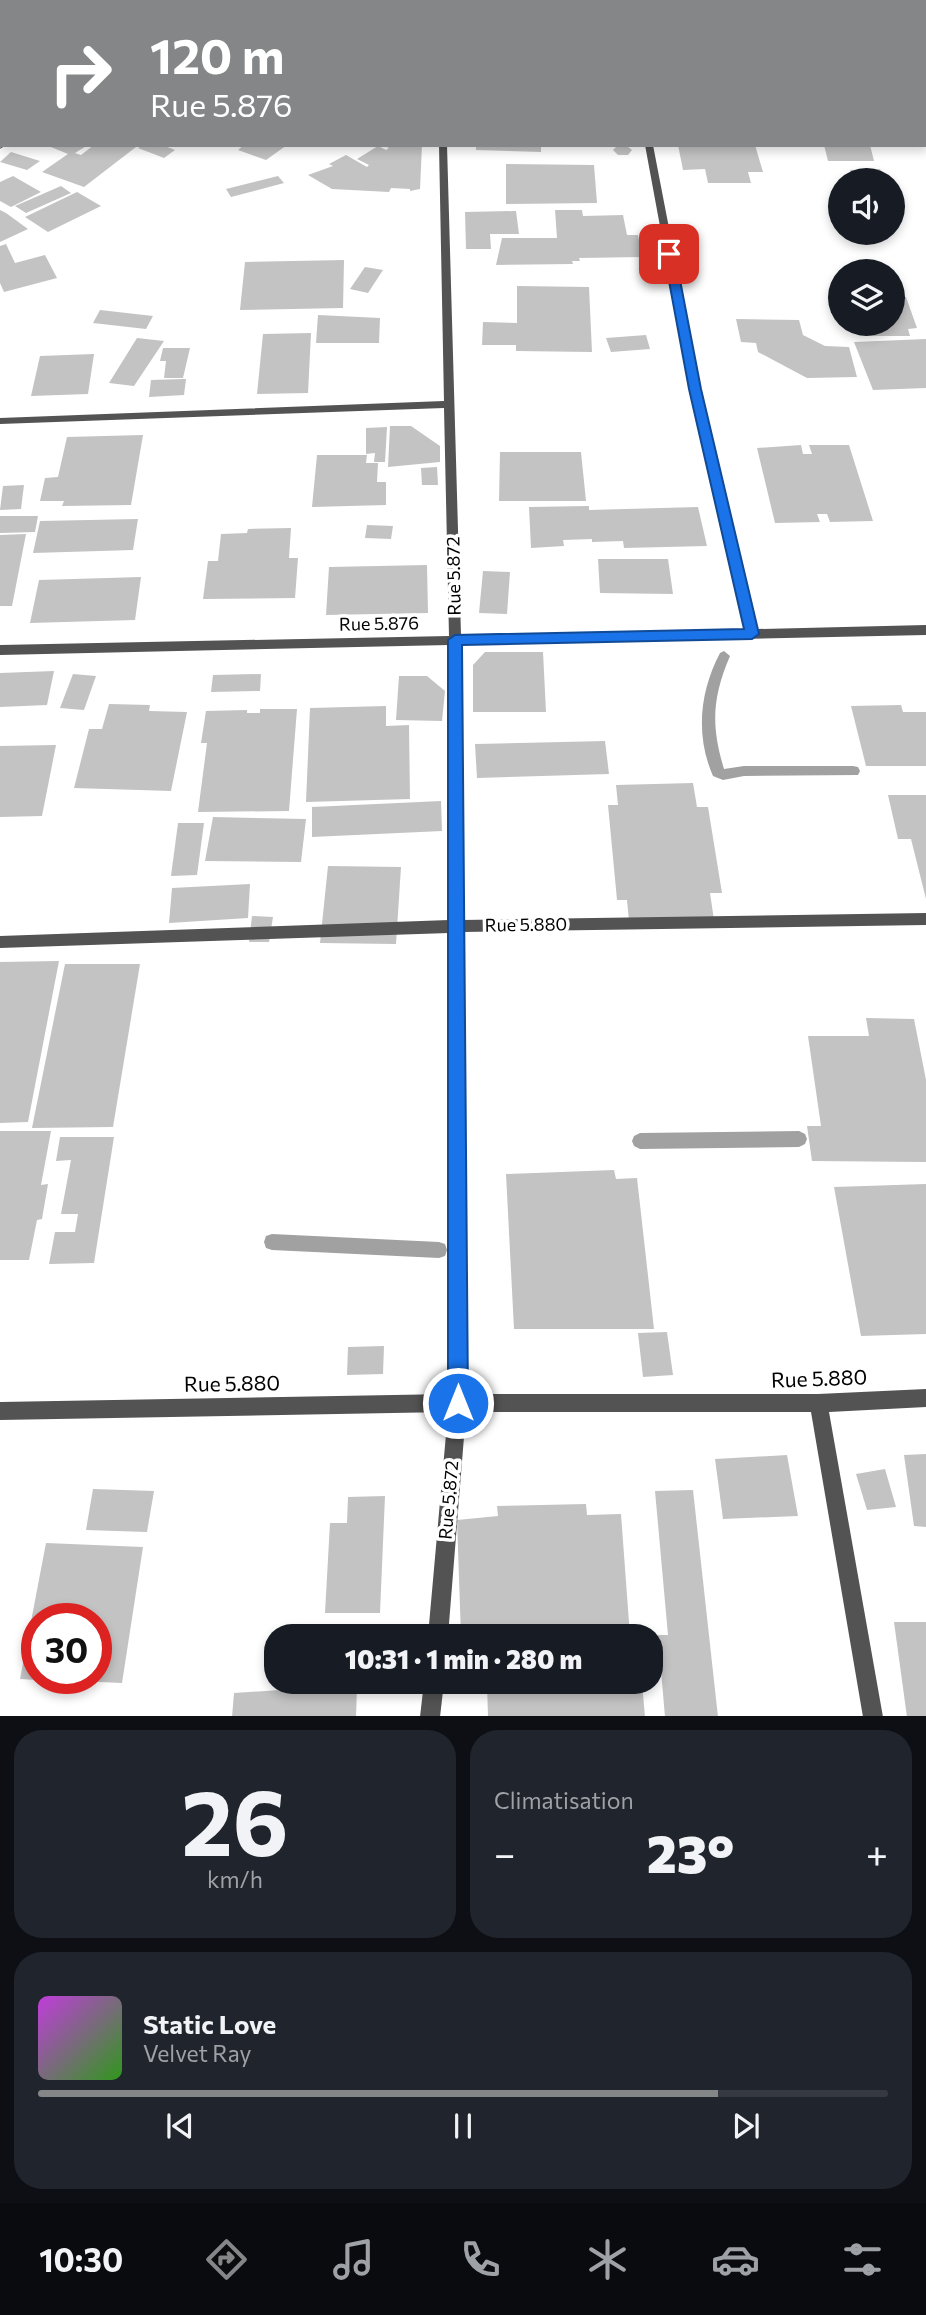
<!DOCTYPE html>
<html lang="fr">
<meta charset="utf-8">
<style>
:root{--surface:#171b24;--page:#20242c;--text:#f1f3f6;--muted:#9ea1a6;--line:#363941;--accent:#858687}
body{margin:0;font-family:Commissioner,sans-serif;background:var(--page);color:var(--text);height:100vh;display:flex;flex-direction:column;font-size:26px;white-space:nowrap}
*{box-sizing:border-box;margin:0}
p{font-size:23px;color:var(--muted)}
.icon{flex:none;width:38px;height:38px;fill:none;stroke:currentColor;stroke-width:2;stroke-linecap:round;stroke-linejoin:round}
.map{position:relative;height:1716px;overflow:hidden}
.details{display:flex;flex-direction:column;gap:14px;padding:14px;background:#0d0f14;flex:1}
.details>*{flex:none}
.guide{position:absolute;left:0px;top:0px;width:928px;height:147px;box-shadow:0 4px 10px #0003;background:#858687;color:#fff;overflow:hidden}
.fabs{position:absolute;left:828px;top:168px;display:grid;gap:14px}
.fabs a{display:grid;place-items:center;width:77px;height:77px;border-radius:50%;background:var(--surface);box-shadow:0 4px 10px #0003;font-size:35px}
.speed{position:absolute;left:21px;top:1603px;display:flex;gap:14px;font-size:35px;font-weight:700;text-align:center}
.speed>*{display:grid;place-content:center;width:91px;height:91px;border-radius:50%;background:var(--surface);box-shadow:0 4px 10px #0003;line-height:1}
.speed .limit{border:10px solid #d22;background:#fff;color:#111}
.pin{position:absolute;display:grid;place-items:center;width:60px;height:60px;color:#fff;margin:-30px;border-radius:14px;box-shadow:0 4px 10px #0006}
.me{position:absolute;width:77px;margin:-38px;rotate:0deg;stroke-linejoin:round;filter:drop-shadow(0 0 5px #0008)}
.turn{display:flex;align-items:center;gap:24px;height:147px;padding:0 35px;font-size:32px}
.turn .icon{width:91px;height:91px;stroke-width:2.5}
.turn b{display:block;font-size:49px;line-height:60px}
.big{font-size:52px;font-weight:800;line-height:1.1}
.details .card{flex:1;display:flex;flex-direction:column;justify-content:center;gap:10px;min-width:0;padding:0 24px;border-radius:28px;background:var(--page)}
.details .dial{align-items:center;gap:0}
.dial b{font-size:91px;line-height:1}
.song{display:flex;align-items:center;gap:21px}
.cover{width:84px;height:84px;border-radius:10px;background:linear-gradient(135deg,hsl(290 70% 55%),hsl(110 70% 35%))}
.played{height:7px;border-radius:4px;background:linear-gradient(90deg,var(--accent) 80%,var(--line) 80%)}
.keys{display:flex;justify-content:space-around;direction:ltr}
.heat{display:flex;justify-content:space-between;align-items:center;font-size:38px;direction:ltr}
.details .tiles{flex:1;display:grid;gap:14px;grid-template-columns:1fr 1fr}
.card:last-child{grid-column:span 2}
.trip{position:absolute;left:264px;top:1624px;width:399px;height:70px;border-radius:28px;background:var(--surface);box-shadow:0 4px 10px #0003;font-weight:800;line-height:70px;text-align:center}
.menu{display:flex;height:112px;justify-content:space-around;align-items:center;background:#090b0e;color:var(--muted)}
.menu .icon{width:49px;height:49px}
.menu .on{color:var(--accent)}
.menu b{font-size:32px;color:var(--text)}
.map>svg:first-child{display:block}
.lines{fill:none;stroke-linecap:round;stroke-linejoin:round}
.stream{fill:#a1a1a1;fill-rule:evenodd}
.building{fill:#c3c3c3}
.minor{fill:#535353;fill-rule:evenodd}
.route{fill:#1a73e8;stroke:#114b97;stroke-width:2}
.labels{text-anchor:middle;stroke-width:7;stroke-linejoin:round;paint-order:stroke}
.street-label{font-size:18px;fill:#000;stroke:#fff}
.near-street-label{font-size:21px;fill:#000;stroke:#fff}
</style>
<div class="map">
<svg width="926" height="1717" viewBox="0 0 926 1717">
<rect width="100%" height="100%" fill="#fff"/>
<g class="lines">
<g class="stream">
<path d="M724,651L730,656C712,698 711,726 724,769L744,766H853L858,767L860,771L858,775L744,776L723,780L713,776C695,735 700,691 720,653Z"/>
<path d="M799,1131L805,1134L807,1139L805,1144L799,1147L640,1149L634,1146L632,1141L634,1136L640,1133Z"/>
<path d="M272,1234L439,1242L445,1244L447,1250L445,1256L439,1258L272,1250L266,1248L264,1242L266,1236Z"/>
</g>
</g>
<g class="building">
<path d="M46,145H88L75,153L81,155L94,145L136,147L84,187L42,172L68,154Z"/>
<path d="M143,145H162L175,150L164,158L138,148Z"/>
<path d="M244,145H287L266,160L238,150Z"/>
<path d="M383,145H422L420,189L410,191V189L391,188L389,192L332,189L308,175L333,166L329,164L346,155L367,167L369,165L357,159L378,146L386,150L389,148Z"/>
<path d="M476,145H541V152L476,150Z"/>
<path d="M678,145H755L763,172H748L751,183H708L705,169L683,170Z"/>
<path d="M824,145H870L874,161H828Z"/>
<path d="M617,146H627L632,150L628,155H618L613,150Z"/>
<path d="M11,152L40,161L27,170L0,162Z"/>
<path d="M506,164L594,165L597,203L506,204Z"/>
<path d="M880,169L885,180H855L850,170Z"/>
<path d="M13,176L41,192L11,207L0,201V182Z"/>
<path d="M278,176L284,183L231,197L226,189Z"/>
<path d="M61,186L71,193L26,213L15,206Z"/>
<path d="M77,192L101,206L48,232L25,217Z"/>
<path d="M0,210L6,213L28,229L0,242Z"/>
<path d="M555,210H582L583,216L623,215L627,235H638L642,257L579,258L580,261H572L573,264L496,265L502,238H557Z"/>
<path d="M516,211L519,234H490L491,249H466L465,212Z"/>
<path d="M6,244L15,263L45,255L57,278L4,292L0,283V246Z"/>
<path d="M344,260L343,308L240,310L245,262Z"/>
<path d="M365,267L383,270L368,293L350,289Z"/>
<path d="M892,285L897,297H906L917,328L908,329L910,336H859L855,324H892Z"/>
<path d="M517,286L589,287L592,352L516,351V345H482L483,322L517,323Z"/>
<path d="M831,289H840V316H839Z"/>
<path d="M100,310L153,316L146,329L93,323Z"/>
<path d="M318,315L380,318L379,343H316Z"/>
<path d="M736,319L799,320L803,335L825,346L849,347L857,377L807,378L758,352L756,343L741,342Z"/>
<path d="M311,333L308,393L257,394L263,334Z"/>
<path d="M646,335L650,349L611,352L606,338Z"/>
<path d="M137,338L164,341L134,386L109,383Z"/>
<path d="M926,339V388L873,390L854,342Z"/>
<path d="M163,348H190L183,378H164L166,361H160Z"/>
<path d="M94,354L88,394L31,396L40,356Z"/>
<path d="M183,379H186L184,395L149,397L151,380Z"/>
<path d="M390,426H411L440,446V462L388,467Z"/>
<path d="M387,427L385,462H374L375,453L366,454V428Z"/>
<path d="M143,435L131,505L62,506L64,501H40L45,478L58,477L67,437Z"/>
<path d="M801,445L803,454H812L809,445H849L873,521L830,522L827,514H817L820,522L775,523L757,448Z"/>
<path d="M500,452H581L586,501H499Z"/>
<path d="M317,455H367L366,463H378L377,482H386V505L312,507Z"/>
<path d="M437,467L438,485H422L421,468Z"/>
<path d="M24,485L21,509L0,510L3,486Z"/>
<path d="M589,506V510L698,507L707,546L624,548L623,541L592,542V539L563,540L564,546L531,548L529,507Z"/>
<path d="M0,516H38L35,532L0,533Z"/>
<path d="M138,519L133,550L33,553L40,521Z"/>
<path d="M367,525L393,526L391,539L365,538Z"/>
<path d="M291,528L289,558H298L295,598L203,599L208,561H218L221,534L247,533L248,529Z"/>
<path d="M26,534L12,606H0V535Z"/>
<path d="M598,559H668L673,594L600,593Z"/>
<path d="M427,565L428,613L326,615L329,567Z"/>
<path d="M483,571L510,572L507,614L479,613Z"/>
<path d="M141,577L135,620L30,623L39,580Z"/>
<path d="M485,652H543L546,712H473V665Z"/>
<path d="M54,671L47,705L0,707V673Z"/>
<path d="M73,674L96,676L84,710L60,708Z"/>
<path d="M261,674L260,691L211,692L213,675Z"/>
<path d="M399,676H427L445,691L442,721L396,720Z"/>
<path d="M109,704L150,705L149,711L187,712L171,791L74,788L89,729H102Z"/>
<path d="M901,705L903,712H926V766H866L851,706Z"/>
<path d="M386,706V726L409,725L410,799L306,802L310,708Z"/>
<path d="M260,709H297L289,811L198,812L207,743H201L206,711L247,710V713H260Z"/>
<path d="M605,741L609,774L477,778L475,744Z"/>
<path d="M56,745L42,816L0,817V746Z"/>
<path d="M693,783L697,807H708L722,893H710L714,920L629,921L627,900H617L608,805H618L616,785Z"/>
<path d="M888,795H926V899L911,839H898Z"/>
<path d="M441,801L442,831L312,837V807Z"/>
<path d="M213,817L306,819L301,862L205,861Z"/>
<path d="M178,823H204L197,875L171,876Z"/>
<path d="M328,866L401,867L396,944L320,943Z"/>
<path d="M250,884L248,918L169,923L172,888Z"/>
<path d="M252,916L273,917L269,942H249Z"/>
<path d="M59,961L28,1122L0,1123V962Z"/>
<path d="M65,964H140L113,1127L32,1128Z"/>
<path d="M866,1018L914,1019L926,1080V1162L812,1161L807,1126H821L808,1036H869Z"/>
<path d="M0,1131H51L41,1185L48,1184L42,1219L37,1220L29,1260H0Z"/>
<path d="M60,1137H114L94,1263L49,1264L55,1232H75L78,1214H61L71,1160L56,1161Z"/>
<path d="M614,1170L616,1179L637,1178L654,1329H514L506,1174Z"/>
<path d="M926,1184V1334L861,1336L834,1187Z"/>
<path d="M667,1332L673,1375L643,1377L638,1333Z"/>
<path d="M384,1346L383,1374L347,1375L348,1347Z"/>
<path d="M926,1454V1527L914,1526L904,1455Z"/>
<path d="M787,1455L798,1516L723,1519L715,1459Z"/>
<path d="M885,1469L896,1507L867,1510L856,1474Z"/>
<path d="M93,1489L154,1491L147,1532L86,1530Z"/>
<path d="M693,1490L718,1717H665L658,1635H668L655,1491Z"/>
<path d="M385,1496L380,1613H325L330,1523H347L348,1497Z"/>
<path d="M586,1504L587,1515L621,1514L630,1636H461L457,1520L498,1516L497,1506Z"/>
<path d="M46,1543L143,1547L122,1683L54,1680V1678H96V1619H37V1680L20,1679Z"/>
<path d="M894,1622H926V1717H907Z"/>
<path d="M487,1682H642L645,1717H488Z"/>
<path d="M357,1685L356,1717H232L234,1693Z"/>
</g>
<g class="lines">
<g class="minor">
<path d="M234,0H243L232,2Z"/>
<path d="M2,142V145H6L0,149Z"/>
<path d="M439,145H447L461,635L745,629L690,389L645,145H653L700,389L757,629L926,625V635L461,645L463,920L926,913V925L463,932L467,1394H818L926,1389V1407L829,1412L883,1717H863L811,1412H466L448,1636H428L448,1412L0,1420V1402L449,1394V933L0,948V936L449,920V645L0,655V645L449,636L444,408L0,424V418L444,401Z"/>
<path d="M424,1682H444L440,1717H420Z"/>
</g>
</g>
<path class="route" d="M669,250L675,254L701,389L759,634L752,639L462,645L468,1403L465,1410L458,1413L451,1410L448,1403V640L455,635L744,629L689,389L664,254Z"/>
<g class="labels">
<g class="street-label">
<text transform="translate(454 576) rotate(-91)" y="6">Rue 5.872</text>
<text transform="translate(379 624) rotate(-1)" y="6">Rue 5.876</text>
<text transform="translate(526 925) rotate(-1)" y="6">Rue 5.880</text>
<text transform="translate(449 1500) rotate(-85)" y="6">Rue 5.872</text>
</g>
<g class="near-street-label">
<text transform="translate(819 1379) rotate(-2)" y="7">Rue 5.880</text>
<text transform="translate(232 1384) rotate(-1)" y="7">Rue 5.880</text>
</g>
</g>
</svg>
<div class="fabs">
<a><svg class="icon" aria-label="sound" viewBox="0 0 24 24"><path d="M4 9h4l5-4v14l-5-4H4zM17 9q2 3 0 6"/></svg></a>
<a><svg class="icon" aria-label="layers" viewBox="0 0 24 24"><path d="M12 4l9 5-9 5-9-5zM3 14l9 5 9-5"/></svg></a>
</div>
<div class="speed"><div class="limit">30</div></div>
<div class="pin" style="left:669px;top:254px;background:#d93025"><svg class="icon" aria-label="arrive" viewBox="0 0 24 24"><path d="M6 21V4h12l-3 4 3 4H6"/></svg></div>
<svg class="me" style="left:458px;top:1403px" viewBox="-20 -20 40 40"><circle r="17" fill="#1a73e8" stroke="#fff" stroke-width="3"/><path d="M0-11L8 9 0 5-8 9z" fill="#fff"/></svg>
<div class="trip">10:31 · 1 min · 280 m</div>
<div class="guide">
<div class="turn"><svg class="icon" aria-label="right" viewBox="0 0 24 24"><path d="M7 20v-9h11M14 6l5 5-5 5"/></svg><div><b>120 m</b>Rue 5.876</div></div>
</div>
</div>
<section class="details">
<div class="tiles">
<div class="card dial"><b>26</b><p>km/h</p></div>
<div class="card"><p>Climatisation</p>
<div class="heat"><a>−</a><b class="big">23°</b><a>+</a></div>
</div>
<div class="card">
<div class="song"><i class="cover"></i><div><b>Static Love</b><p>Velvet Ray</p></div></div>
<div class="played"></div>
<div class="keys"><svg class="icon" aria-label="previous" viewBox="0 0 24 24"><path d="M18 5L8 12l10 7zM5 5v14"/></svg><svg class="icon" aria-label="pause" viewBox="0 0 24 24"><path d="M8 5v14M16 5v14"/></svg><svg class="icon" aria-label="next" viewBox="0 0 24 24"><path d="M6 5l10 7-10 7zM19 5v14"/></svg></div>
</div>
</div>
</section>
<nav class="menu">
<b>10:30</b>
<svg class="icon on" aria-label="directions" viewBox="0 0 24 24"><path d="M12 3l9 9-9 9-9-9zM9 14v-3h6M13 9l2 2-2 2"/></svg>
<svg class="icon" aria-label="music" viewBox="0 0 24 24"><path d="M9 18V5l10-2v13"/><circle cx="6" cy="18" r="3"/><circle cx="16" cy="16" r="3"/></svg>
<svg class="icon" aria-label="phone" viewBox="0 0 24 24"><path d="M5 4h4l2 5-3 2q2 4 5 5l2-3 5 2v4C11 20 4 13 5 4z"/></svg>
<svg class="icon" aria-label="climate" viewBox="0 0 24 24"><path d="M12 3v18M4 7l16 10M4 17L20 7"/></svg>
<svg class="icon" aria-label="car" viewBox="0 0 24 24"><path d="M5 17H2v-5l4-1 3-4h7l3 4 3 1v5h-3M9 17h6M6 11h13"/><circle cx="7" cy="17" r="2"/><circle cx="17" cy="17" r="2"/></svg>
<svg class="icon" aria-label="filters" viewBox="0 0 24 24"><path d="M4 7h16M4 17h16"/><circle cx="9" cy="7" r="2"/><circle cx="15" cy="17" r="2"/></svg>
</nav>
